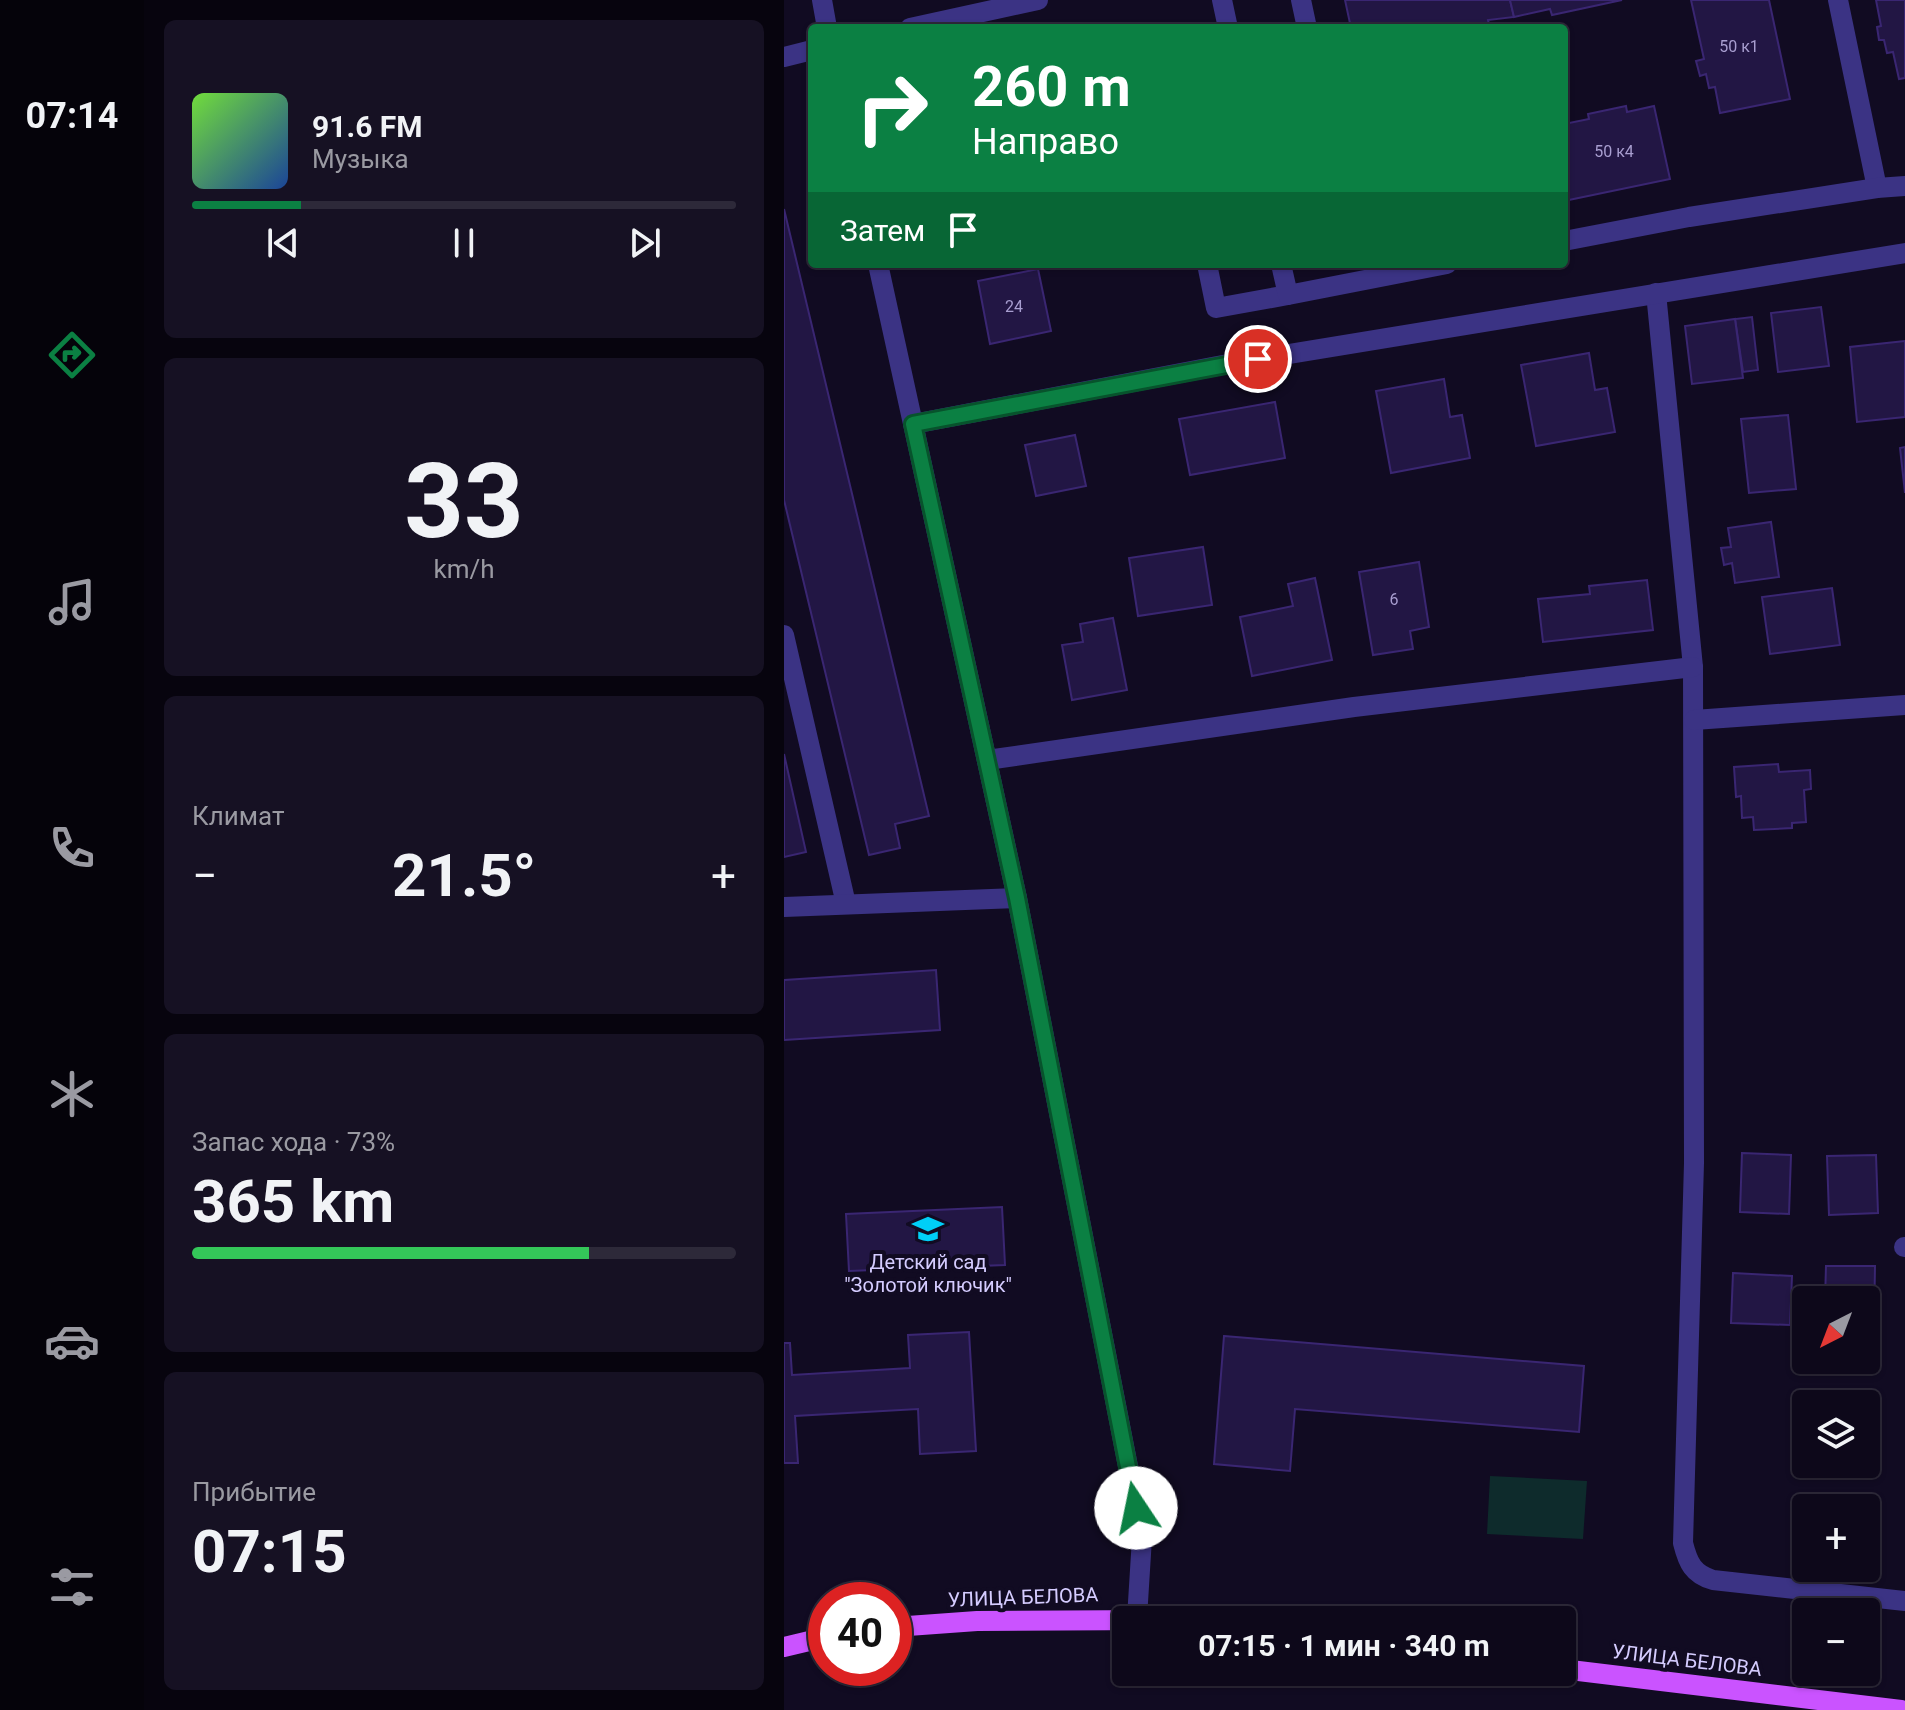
<!DOCTYPE html>
<html lang="ru">
<meta charset="utf-8">
<style>
:root{--surface:#0d081a;--page:#161123;--text:#f1f3f6;--muted:#9a9aa2;--line:#2d2939;--accent:#0b8043}
body{margin:0;font-family:Roboto,sans-serif;background:var(--page);color:var(--text);height:100vh;display:flex;flex-direction:column;font-size:30px;white-space:nowrap}
*{box-sizing:border-box;margin:0}
p{font-size:26px;color:var(--muted)}
.icon{flex:none;width:44px;height:44px;fill:none;stroke:currentColor;stroke-width:2;stroke-linecap:round;stroke-linejoin:round}
.map{position:relative;flex:1;overflow:hidden}
.sheet{display:flex;flex-direction:column;gap:20px;padding:20px;background:#07040e;width:640px}
.sheet>*{flex:none}
.guide{position:absolute;left:24px;top:24px;width:760px;height:244px;border-radius:8px;box-shadow:0 2px 6px #0004,0 0 0 2px var(--line);background:#0b8043;color:#fff;overflow:hidden}
.needle{width:52px;rotate:222deg}
.fabs{position:absolute;left:1008px;top:1286px;display:grid;gap:16px}
.fabs a{display:grid;place-items:center;width:88px;height:88px;border-radius:8px;background:var(--surface);box-shadow:0 2px 6px #0004,0 0 0 2px var(--line);font-size:40px}
.speed{position:absolute;left:24px;top:1582px;display:flex;gap:16px;font-size:40px;font-weight:700;text-align:center}
.speed>*{display:grid;place-content:center;width:104px;height:104px;border-radius:50%;background:var(--surface);box-shadow:0 2px 6px #0004,0 0 0 2px var(--line);line-height:1}
.speed .limit{border:12px solid #d22;background:#fff;color:#111}
.pin{position:absolute;display:grid;place-items:center;width:68px;height:68px;color:#fff;margin:-34px;border:4px solid #fff;border-radius:50%;box-shadow:0 2px 8px #0007}
.me{position:absolute;width:88px;margin:-44px;rotate:349deg;stroke-linejoin:round;filter:drop-shadow(0 0 6px #0008)}
.turn{display:flex;align-items:center;gap:28px;height:168px;padding:0 32px;font-size:36px}
.turn .icon{width:104px;height:104px;stroke-width:2.5}
.turn b{display:block;font-size:56px;line-height:68px}
.then{display:flex;align-items:center;height:76px;padding:0 32px;background:#0003;gap:16px;font-size:30px}
.big{font-size:60px;font-weight:700;line-height:1.1}
.sheet .card{flex:1;display:flex;flex-direction:column;justify-content:center;gap:12px;min-width:0;padding:0 28px;border-radius:12px;background:var(--page)}
.sheet .dial{align-items:center;gap:0}
.dial b{font-size:104px;line-height:1}
.song{display:flex;align-items:center;gap:24px}
.cover{width:96px;height:96px;border-radius:12px;background:linear-gradient(135deg,hsl(100 70% 55%),hsl(220 70% 35%))}
.played{height:8px;border-radius:4px;background:linear-gradient(90deg,var(--accent) 20%,var(--line) 20%)}
.keys{display:flex;justify-content:space-around;direction:ltr}
.heat{display:flex;justify-content:space-between;align-items:center;font-size:44px;direction:ltr}
.charge{height:12px;border-radius:6px;background:linear-gradient(90deg,#34c759 73%,var(--line) 0)}
.trip{position:absolute;left:328px;top:1606px;width:464px;height:80px;border-radius:8px;background:var(--surface);box-shadow:0 2px 6px #0004,0 0 0 2px var(--line);font-weight:700;line-height:80px;text-align:center}
main{display:flex;flex:1;min-height:0}
.tab-bar{display:flex;flex-direction:column;width:144px;justify-content:space-around;align-items:center;background:#05030a;color:var(--muted)}
.tab-bar .icon{width:56px;height:56px}
.tab-bar .active{color:var(--accent)}
.tab-bar b{font-size:36px;color:var(--text)}
.map>svg:first-child{display:block}
.green{fill:#0e2b2c}
.building{fill:#221644;stroke:#3a2672;stroke-width:2}
.lines{fill:none;stroke-linecap:round;stroke-linejoin:round}
.minor{stroke:#3b3384;stroke-width:20}
.major{stroke:#ca53ff;stroke-width:20}
.route-casing{stroke:#07532c;stroke-width:20}
.route{stroke:#0b8043;stroke-width:14}
.labels{text-anchor:middle;stroke-width:8;stroke-linejoin:round;paint-order:stroke}
.number-label{font-size:16px;fill:#a89ed0}
.poi-label{font-size:20px;fill:#d5ccff;stroke:#110b22}
.street-label{font-size:20px;fill:#d5ccff;stroke:#110b22}
</style>
<main>
<nav class="tab-bar">
<b>07:14</b>
<svg class="icon active" aria-label="directions" viewBox="0 0 24 24"><path d="M12 3l9 9-9 9-9-9zM9 14v-3h6M13 9l2 2-2 2"/></svg>
<svg class="icon" aria-label="music" viewBox="0 0 24 24"><path d="M9 18V5l10-2v13"/><circle cx="6" cy="18" r="3"/><circle cx="16" cy="16" r="3"/></svg>
<svg class="icon" aria-label="phone" viewBox="0 0 24 24"><path d="M5 4h4l2 5-3 2q2 4 5 5l2-3 5 2v4C11 20 4 13 5 4z"/></svg>
<svg class="icon" aria-label="climate" viewBox="0 0 24 24"><path d="M12 3v18M4 7l16 10M4 17L20 7"/></svg>
<svg class="icon" aria-label="car" viewBox="0 0 24 24"><path d="M5 17H2v-5l4-1 3-4h7l3 4 3 1v5h-3M9 17h6M6 11h13"/><circle cx="7" cy="17" r="2"/><circle cx="17" cy="17" r="2"/></svg>
<svg class="icon" aria-label="filters" viewBox="0 0 24 24"><path d="M4 7h16M4 17h16"/><circle cx="9" cy="7" r="2"/><circle cx="15" cy="17" r="2"/></svg>
</nav>
<section class="sheet">
<div class="card">
<div class="song"><i class="cover"></i><div><b>91.6 FM</b><p>Музыка</p></div></div>
<div class="played"></div>
<div class="keys"><svg class="icon" aria-label="previous" viewBox="0 0 24 24"><path d="M18 5L8 12l10 7zM5 5v14"/></svg><svg class="icon" aria-label="pause" viewBox="0 0 24 24"><path d="M8 5v14M16 5v14"/></svg><svg class="icon" aria-label="next" viewBox="0 0 24 24"><path d="M6 5l10 7-10 7zM19 5v14"/></svg></div>
</div>
<div class="card dial"><b>33</b><p>km/h</p></div>
<div class="card"><p>Климат</p>
<div class="heat"><a>−</a><b class="big">21.5°</b><a>+</a></div>
</div>
<div class="card"><p>Запас хода · 73%</p><b class="big">365 km</b><div class="charge"></div></div>
<div class="card"><p>Прибытие</p><b class="big">07:15</b></div>
</section>
<div class="map">
<svg width="1121" height="1710" viewBox="0 0 1121 1710">
<rect width="100%" height="100%" fill="#110b22"/>
<path class="green" d="M706,1476L803,1481L799,1539L703,1534Z"/>
<g class="building">
<path d="M561,0H726L730,17L704,20L706,28H567Z"/>
<path d="M726,0H838L768,15L766,9L730,17Z"/>
<path d="M907,0H985L1006,99L936,113L931,87L925,88L922,74L916,76L912,61L920,59Z"/>
<path d="M1092,0H1121V78L1115,79L1109,52L1103,53L1100,40H1095L1093,27L1097,26Z"/>
<path d="M842,106L843,112L870,106L886,179L780,201V124L805,119L804,114Z"/>
<path d="M0,209L145,816L111,824L116,848L85,855L0,500Z"/>
<path d="M254,269L267,331L206,344L194,281Z"/>
<path d="M1037,307L1045,366L994,372L987,313Z"/>
<path d="M968,317L974,370L959,372L951,319Z"/>
<path d="M951,319L959,378L908,384L901,326Z"/>
<path d="M1121,341V417L1073,422L1066,347Z"/>
<path d="M805,353L811,390L823,388L831,432L752,446L737,365Z"/>
<path d="M660,379L666,417L678,415L686,458L607,473L592,391Z"/>
<path d="M491,402L501,458L406,475L395,419Z"/>
<path d="M1004,415L1012,489L965,493L957,419Z"/>
<path d="M291,435L302,486L252,496L241,445Z"/>
<path d="M1121,447V493L1116,448Z"/>
<path d="M987,522L995,577L951,583L948,563L940,565L937,548L947,547L944,528Z"/>
<path d="M419,547L428,605L354,616L345,558Z"/>
<path d="M635,562L645,627L626,631L629,649L589,655L575,572Z"/>
<path d="M531,578L548,660L468,676L456,617L509,606L504,584Z"/>
<path d="M863,580L869,630L759,642L754,599L806,594L805,586Z"/>
<path d="M1048,588L1056,645L986,654L978,597Z"/>
<path d="M329,618L343,690L288,700L278,645L299,642L296,624Z"/>
<path d="M0,754L22,852L0,857Z"/>
<path d="M994,764L995,772L1026,770L1027,789L1020,790L1022,822L1008,823V828L970,830L969,817L958,818L957,796L952,797L950,767Z"/>
<path d="M152,970L156,1030L0,1040V980Z"/>
<path d="M958,1153L1007,1155L1005,1214L956,1212Z"/>
<path d="M1092,1155L1094,1213L1045,1215L1043,1156Z"/>
<path d="M218,1207L221,1265L65,1271L62,1214Z"/>
<path d="M1042,1266H1091L1090,1325H1082V1300H1041Z"/>
<path d="M949,1273L1008,1276L1006,1325L947,1323Z"/>
<path d="M185,1332L192,1451L136,1454L134,1409L11,1416L14,1463H0V1343H6L8,1375L126,1368L124,1335Z"/>
<path d="M440,1336L800,1366L795,1432L511,1409L506,1471L430,1464Z"/>
</g>
<g class="lines">
<g class="minor">
<path d="M38,0L43,28"/>
<path d="M438,0L444,28"/>
<path d="M517,0L523,28"/>
<path d="M1054,0L1093,188"/>
<path d="M126,28L254,0"/>
<path d="M0,57L28,50"/>
<path d="M780,241L905,217L1093,188L1121,186"/>
<path d="M94,264L233,898L358,1538L353,1618"/>
<path d="M423,264L432,308L504,295"/>
<path d="M497,264L504,295L663,264"/>
<path d="M872,293L909,667L910,1163L899,1543C904,1563 909,1574 929,1580L1121,1601"/>
<path d="M129,424L444,364L1121,253"/>
<path d="M0,635L62,904"/>
<path d="M910,720L1121,705"/>
<path d="M203,760L570,707L909,667"/>
<path d="M0,907L233,898"/>
<path d="M1120,1247H1121"/>
</g>
<g class="major">
<path d="M110,1627L193,1621L369,1620"/>
<path d="M0,1647L42,1637"/>
<path d="M778,1669L1117,1710"/>
</g>
</g>
<g class="lines">
<defs>
<path id="route" d="M352,1508L233,898L129,424L474,359"/>
</defs>
<use href="#route" class="route-casing"/>
<use href="#route" class="route"/>
</g>
<defs>
<symbol id="school-bare" viewBox="-9 -9 18 18"><path d="M0-5L7-2L0 1L-7-2ZM-4 1L0 2.5L4 1V4Q0 6-4 4Z" fill="#00cff7" stroke="#110b22" stroke-width="2.5" paint-order="stroke"/></symbol>
</defs>
<g fill-rule="evenodd">
<use href="#school-bare" x="122" y="1207" width="44" height="44"/>
</g>
<g class="labels">
<g class="number-label">
<text x="955" y="52">50 к1</text>
<text x="830" y="157">50 к4</text>
<text x="230" y="312">24</text>
<text x="610" y="605">6</text>
</g>
<g class="poi-label">
<text x="144" y="1269">Детский сад<tspan x="144" dy="23">"Золотой ключик"</tspan></text>
</g>
<g class="street-label">
<text transform="translate(239 1597) rotate(-2)" y="7">УЛИЦА БЕЛОВА</text>
<text transform="translate(903 1660) rotate(7)" y="7">УЛИЦА БЕЛОВА</text>
</g>
</g>
</svg>
<div class="fabs">
<a><svg class="needle" viewBox="-14 -14 28 28"><path d="M0-13l5 13h-10z" fill="#e53935"/><path d="M0 13l5-13h-10z" fill="#9a9aa2"/></svg></a>
<a><svg class="icon" aria-label="layers" viewBox="0 0 24 24"><path d="M12 4l9 5-9 5-9-5zM3 14l9 5 9-5"/></svg></a>
<a>+</a>
<a>−</a>
</div>
<div class="speed"><div class="limit">40</div></div>
<div class="pin" style="left:474px;top:359px;background:#d93025"><svg class="icon" aria-label="arrive" viewBox="0 0 24 24"><path d="M6 21V4h12l-3 4 3 4H6"/></svg></div>
<svg class="me" style="left:352px;top:1508px" viewBox="-20 -20 40 40"><circle r="19" fill="#fff"/><path d="M0-13L10 11 0 6-10 11z" fill="#0b8043"/></svg>
<div class="trip">07:15 · 1 мин · 340 m</div>
<div class="guide">
<div class="turn"><svg class="icon" aria-label="right" viewBox="0 0 24 24"><path d="M7 20v-9h11M14 6l5 5-5 5"/></svg><div><b>260 m</b>Направо</div></div>
<div class="then">Затем<svg class="icon" aria-label="arrive" viewBox="0 0 24 24"><path d="M6 21V4h12l-3 4 3 4H6"/></svg></div>
</div>
</div>
</main>
